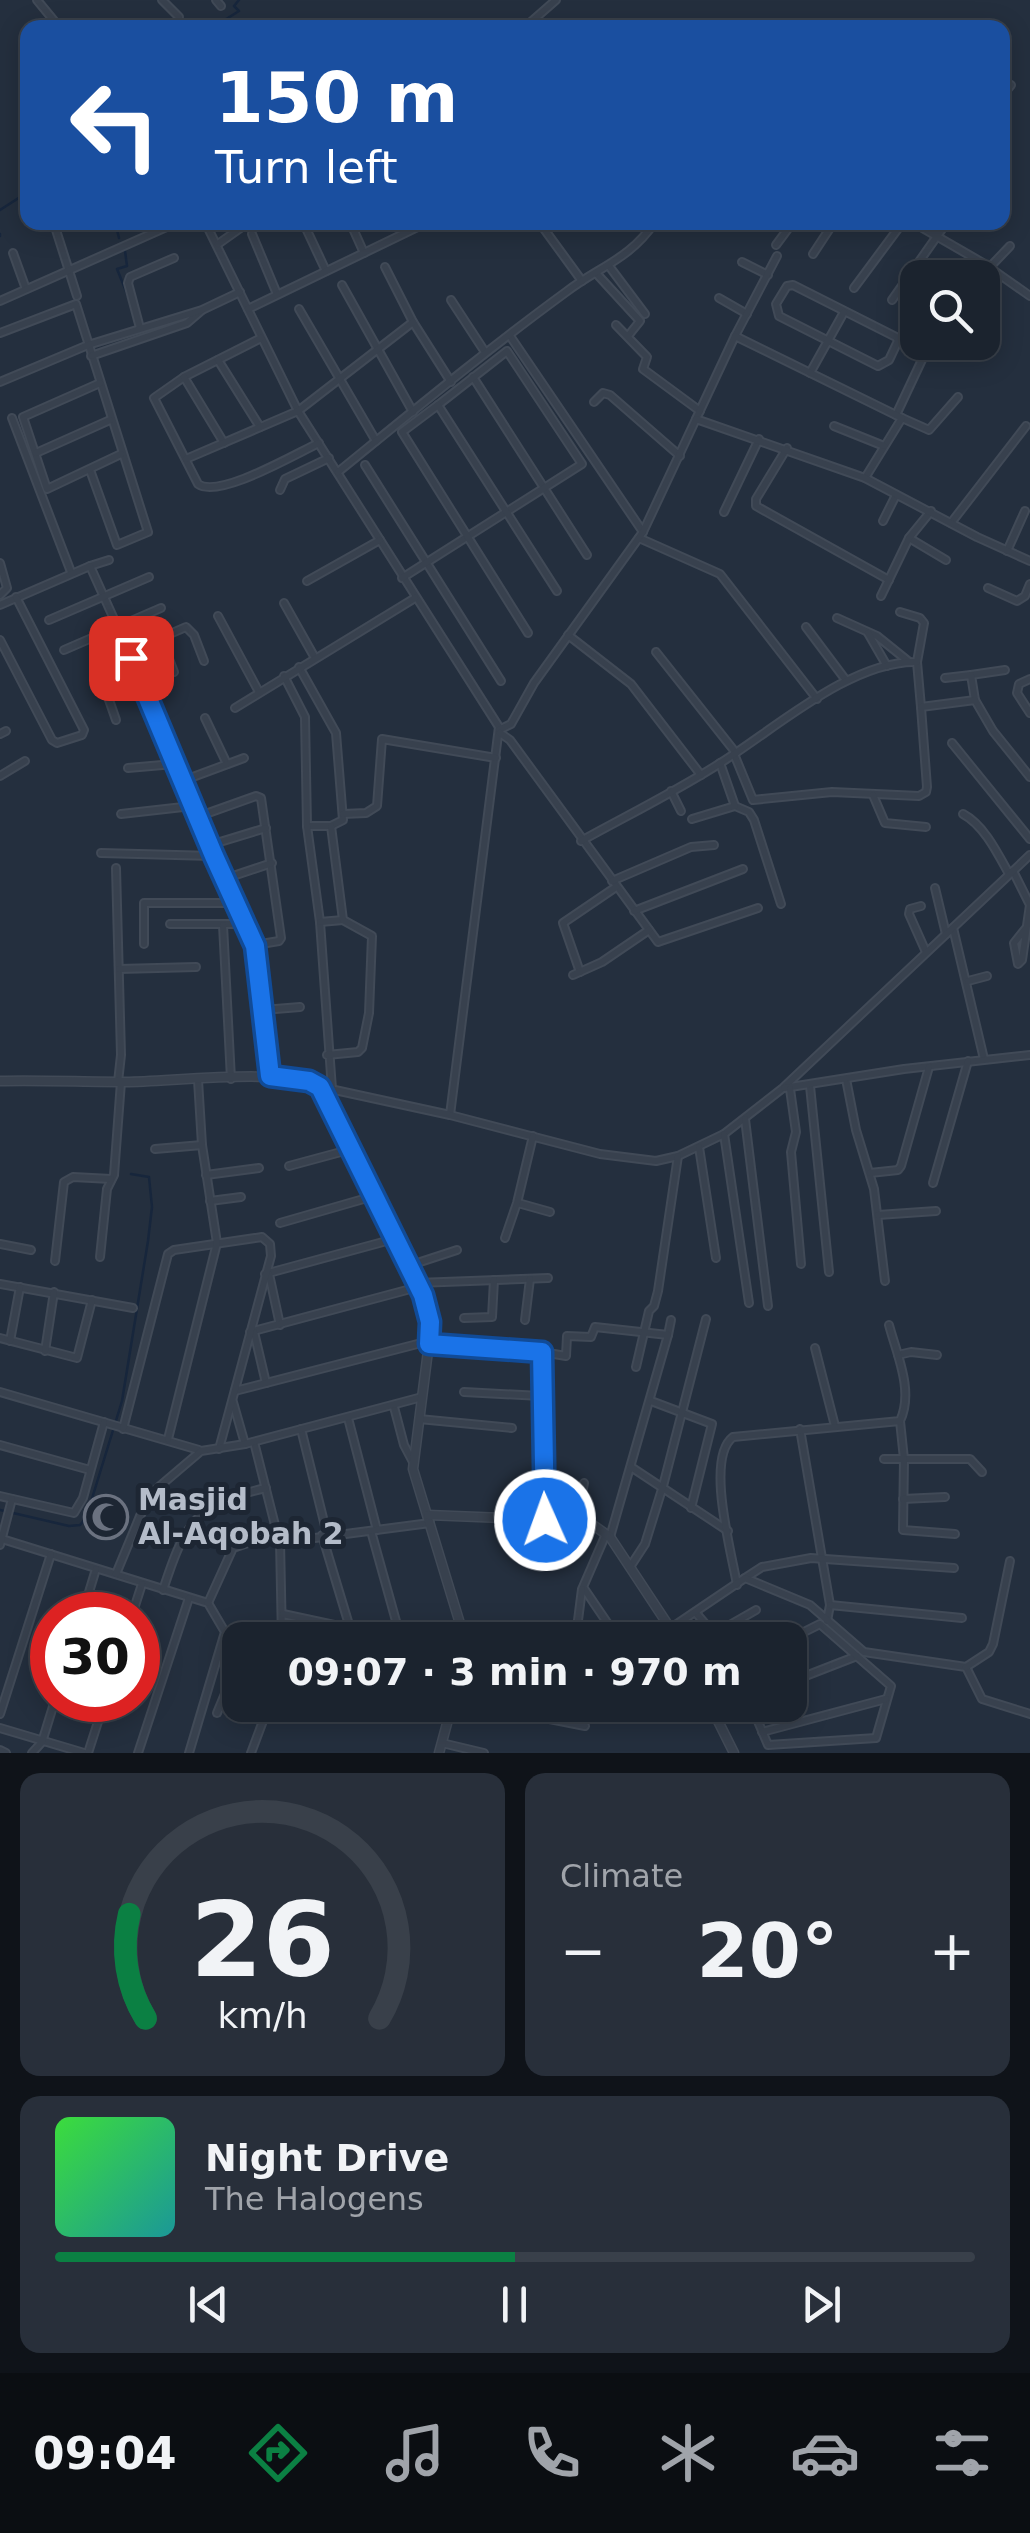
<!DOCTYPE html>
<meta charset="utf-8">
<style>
:root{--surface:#1b232e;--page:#282f3a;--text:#f1f3f6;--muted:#a0a4aa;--line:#39404a;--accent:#0b8043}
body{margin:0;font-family:"DejaVu Sans",sans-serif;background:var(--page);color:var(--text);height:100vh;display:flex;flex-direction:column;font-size:38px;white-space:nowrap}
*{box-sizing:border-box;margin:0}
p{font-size:32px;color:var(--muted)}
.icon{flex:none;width:55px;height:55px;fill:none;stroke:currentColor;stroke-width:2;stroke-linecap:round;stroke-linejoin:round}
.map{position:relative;height:1753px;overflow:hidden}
.side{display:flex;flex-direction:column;gap:20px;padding:20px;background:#0f1319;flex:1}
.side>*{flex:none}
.top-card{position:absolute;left:20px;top:20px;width:990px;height:210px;border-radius:20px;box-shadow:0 5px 25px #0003,0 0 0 2px var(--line);background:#1a4fa0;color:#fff;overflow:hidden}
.tools{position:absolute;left:900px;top:260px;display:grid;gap:20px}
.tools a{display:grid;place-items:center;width:100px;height:100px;border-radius:20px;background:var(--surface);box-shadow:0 5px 25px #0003,0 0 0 2px var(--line);font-size:50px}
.speed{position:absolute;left:30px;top:1592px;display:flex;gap:20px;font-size:50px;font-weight:700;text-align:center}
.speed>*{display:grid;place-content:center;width:130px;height:130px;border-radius:50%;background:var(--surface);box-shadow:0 5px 25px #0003,0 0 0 2px var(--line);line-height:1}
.speed .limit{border:15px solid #d22;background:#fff;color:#111}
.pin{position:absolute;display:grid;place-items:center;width:85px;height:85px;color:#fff;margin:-42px;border-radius:20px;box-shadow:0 5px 15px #0006}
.me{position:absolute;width:110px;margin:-55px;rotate:358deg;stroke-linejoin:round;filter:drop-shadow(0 0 8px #0008)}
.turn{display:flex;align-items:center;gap:35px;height:210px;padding:0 30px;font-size:45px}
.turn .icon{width:130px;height:130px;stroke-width:2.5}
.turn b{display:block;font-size:70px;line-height:85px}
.big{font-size:75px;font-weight:700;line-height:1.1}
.side .tile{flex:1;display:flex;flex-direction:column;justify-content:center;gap:15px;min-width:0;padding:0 35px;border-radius:20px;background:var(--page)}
.side .dial{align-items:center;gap:0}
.dial svg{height:260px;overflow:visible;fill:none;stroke:var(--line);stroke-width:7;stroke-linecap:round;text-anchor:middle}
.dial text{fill:var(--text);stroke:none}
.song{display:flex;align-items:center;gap:30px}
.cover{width:120px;height:120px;border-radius:15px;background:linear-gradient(135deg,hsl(120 70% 55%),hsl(180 70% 35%))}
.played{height:10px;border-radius:5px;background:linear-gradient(90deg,var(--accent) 50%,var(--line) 50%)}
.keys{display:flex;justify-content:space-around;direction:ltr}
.heat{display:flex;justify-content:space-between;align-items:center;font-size:55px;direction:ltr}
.side .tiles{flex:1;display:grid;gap:20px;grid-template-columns:1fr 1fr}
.tile:last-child{grid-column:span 2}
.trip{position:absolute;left:222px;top:1622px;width:585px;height:100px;border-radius:20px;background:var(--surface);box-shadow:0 5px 25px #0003,0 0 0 2px var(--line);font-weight:700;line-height:100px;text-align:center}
.tab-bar{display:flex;height:160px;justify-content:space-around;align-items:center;background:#0b0e12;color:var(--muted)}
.tab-bar .icon{width:70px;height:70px}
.tab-bar .active{color:var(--accent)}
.tab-bar b{font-size:45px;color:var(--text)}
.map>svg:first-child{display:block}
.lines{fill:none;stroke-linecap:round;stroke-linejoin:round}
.stream{stroke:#17263c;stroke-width:2.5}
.minor-casing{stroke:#414a57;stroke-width:10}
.tertiary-casing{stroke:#414a57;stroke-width:11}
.minor{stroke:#38414e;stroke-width:6}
.tertiary{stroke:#38414e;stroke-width:8}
.route-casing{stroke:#114b97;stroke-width:25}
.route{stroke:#1a73e8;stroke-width:18}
.labels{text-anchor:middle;stroke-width:10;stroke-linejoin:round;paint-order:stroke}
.poi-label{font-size:30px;font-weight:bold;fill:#b4bcc9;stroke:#1d2633;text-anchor:start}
</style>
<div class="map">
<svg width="1030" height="1753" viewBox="0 0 1030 1753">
<rect width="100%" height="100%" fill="#242f3e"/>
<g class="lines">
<g class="stream">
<path d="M212,28L239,11L234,6L239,0"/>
<path d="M0,210L28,192"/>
<path d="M115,222L119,238"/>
<path d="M0,234V236"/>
<path d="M125,251L127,266L117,269L128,296"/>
<path d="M0,1510L69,1526L80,1525L86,1518L122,1401L148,1241L152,1207L149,1177L131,1174"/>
</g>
<defs>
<g id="minor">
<path d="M37,0L60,28"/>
<path d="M162,0L179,17"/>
<path d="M216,0L221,6"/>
<path d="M524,28L556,0"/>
<path d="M586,28L591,23"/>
<path d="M1002,96L1011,85"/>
<path d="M205,222L298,411L499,727L450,1115"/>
<path d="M303,222L326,271"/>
<path d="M350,222L364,253"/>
<path d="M539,222L582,281"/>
<path d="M912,222L983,263L1030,296"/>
<path d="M56,230L77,296"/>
<path d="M252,234L277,294"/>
<path d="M218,244L249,222"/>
<path d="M776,245L793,222"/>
<path d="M13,253L26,289"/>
<path d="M813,254L834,222"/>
<path d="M742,262L768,275"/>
<path d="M609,266L645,314"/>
<path d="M385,267L413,322L451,382"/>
<path d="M990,267L1010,246"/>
<path d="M596,273L640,321L628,336"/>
<path d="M342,285L413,412"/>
<path d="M793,285L896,337L898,341L889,360L878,366L779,316L776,304L787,286Z"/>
<path d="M854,288L903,222"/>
<path d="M719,298L747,314"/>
<path d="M451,300L485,352"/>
<path d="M892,300L947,222"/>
<path d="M0,301L178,222"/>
<path d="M248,309L428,222"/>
<path d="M299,309L376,441"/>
<path d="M616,325L647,357L643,369L700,411"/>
<path d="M140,328L128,283L130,277L174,258"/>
<path d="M0,333L76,304L148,532L117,545L90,470"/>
<path d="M510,336L643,532"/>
<path d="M735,336L777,256"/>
<path d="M261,338L184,377L154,398L198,484C219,499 295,454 319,443"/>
<path d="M91,356L187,323L201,311"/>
<path d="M218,360L260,427"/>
<path d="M810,373L844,312"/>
<path d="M184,377L224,443"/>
<path d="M473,377L587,555"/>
<path d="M0,382L88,345L202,310L240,292"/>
<path d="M100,383L23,417L47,489L121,454"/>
<path d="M594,402L603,393L610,395L680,456"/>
<path d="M896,415L928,347"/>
<path d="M12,418L71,572"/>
<path d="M902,418L929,430L958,397"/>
<path d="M696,419L735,336L902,418L865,478"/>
<path d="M834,426L884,446"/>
<path d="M787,448L756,499V506L889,580"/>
<path d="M36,453L110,420"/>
<path d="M186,459L298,411L413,322"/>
<path d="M365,465L501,681"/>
<path d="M338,472C413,411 488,349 566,292C600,266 629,260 655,222"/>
<path d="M280,490L285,479L329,458"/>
<path d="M724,512L759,439"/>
<path d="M883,521L896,495"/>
<path d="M951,523L1026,426"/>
<path d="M639,538L720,574L817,699"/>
<path d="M909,538L946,560"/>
<path d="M1007,551L1025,511"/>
<path d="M0,563L7,588L0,595"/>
<path d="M90,566L109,560"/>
<path d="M402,578L582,464L507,351L438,405"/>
<path d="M307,581L380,540"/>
<path d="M988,588L1017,601L1025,596L1030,584"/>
<path d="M881,596L909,538L931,511"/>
<path d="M284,603L315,658"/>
<path d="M0,605L90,566L161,723L213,856L255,945L271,1076"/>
<path d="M218,616L259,692"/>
<path d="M837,618L877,636L908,661"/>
<path d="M49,620L149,577"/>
<path d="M806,627L845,679"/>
<path d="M528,633L402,432L438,405L557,591"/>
<path d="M868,633L887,666"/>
<path d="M568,635L631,684L701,775"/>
<path d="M161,638L174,672"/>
<path d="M0,640L52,740L57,743L82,735L84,730L16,597"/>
<path d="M64,650L161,608"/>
<path d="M128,652L186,627L194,635L204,661"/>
<path d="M656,652L736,753"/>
<path d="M917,662L921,707"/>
<path d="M299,667L336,733L343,820L331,826H307"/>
<path d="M971,675L1005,670"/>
<path d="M284,676L305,717L307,826L320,922L332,1089"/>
<path d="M945,678L971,675L975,700"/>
<path d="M1030,679L1019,684L1017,693L1030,713"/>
<path d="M235,708L415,598"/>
<path d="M205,718L227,764"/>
<path d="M116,720L100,674L131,658"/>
<path d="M499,730L511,724L534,683L643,532L696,419L865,478L977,537L1030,561"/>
<path d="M500,733L510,740L658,942L758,908"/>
<path d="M0,734L6,731"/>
<path d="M952,743L1030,839"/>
<path d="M734,754L753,800L832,792L919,796L926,792L927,787L921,707L975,700L993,731L1030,777"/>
<path d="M128,768L174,764"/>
<path d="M0,776L25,761"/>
<path d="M182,781L244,758"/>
<path d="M671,791L681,811"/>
<path d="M873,795L885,823L926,827"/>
<path d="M735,806L749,812L754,820L781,904"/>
<path d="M121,814L192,806"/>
<path d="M343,814L366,813L377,806L382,739L496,758"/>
<path d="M963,814C984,825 998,854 1009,874"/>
<path d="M197,817L256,796L261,798L281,938L279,941L255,945"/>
<path d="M692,819L735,806L720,763"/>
<path d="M581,841C628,815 677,791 722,762C776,728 852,660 917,662L924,623L920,618L900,612"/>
<path d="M210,845L266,828"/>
<path d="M101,853L213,856"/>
<path d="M116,868L121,1055L118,1082"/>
<path d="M1013,871L1030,905L1022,960L1018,964L1014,943L1026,928"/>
<path d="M224,879L272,863"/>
<path d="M612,881L691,847L714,845"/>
<path d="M935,888L946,934"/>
<path d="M921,906L910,909L909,914L926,952"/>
<path d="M634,911L743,869"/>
<path d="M320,922L343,920"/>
<path d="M170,924H245"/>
<path d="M223,925L231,1079"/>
<path d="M953,928L984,1059"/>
<path d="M144,944V903H236"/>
<path d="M119,969L196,967"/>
<path d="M580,972L563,923L616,887"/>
<path d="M573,975L602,962L649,930"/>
<path d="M968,981L987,976"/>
<path d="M263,1010L300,1007"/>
<path d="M327,1055L358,1052L362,1048L369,1013L372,936L343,920L331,826"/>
<path d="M846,1079L856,1130L874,1189L885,1281"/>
<path d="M810,1086L829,1272"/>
<path d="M321,1087L450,1115L600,1154L656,1161L678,1156L724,1134L783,1088L1030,855"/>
<path d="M784,1088L904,1069L1030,1055"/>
<path d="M790,1089L796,1132L791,1152L801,1264"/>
<path d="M745,1119L768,1306"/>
<path d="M724,1134L749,1303"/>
<path d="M699,1147L716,1258"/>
<path d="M155,1149L202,1145"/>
<path d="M289,1166L352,1149"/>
<path d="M870,1173L898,1170L901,1166L929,1067"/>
<path d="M206,1175L259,1168"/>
<path d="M933,1183L968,1061"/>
<path d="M210,1201L241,1197"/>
<path d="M518,1203L550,1212"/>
<path d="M878,1215L936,1211"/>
<path d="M280,1223L374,1196"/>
<path d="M505,1238L517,1203L533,1136"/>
<path d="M0,1244L31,1250"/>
<path d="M100,1257L107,1189L114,1175L121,1082"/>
<path d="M55,1261L64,1182L73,1177L111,1179"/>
<path d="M408,1266L457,1250"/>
<path d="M265,1274L394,1239"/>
<path d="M269,1274L280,1325"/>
<path d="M417,1283L548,1278"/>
<path d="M0,1284L133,1308"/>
<path d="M464,1318L492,1317L494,1280"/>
<path d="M525,1320L530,1279"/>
<path d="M250,1332L418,1287"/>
<path d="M254,1332L266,1383"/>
<path d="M668,1335L671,1320"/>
<path d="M0,1338L77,1358L92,1300"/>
<path d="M10,1341L20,1287"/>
<path d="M429,1344L542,1352L545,1519"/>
<path d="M815,1348L835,1426"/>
<path d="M45,1351L54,1292"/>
<path d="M542,1352L566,1356L567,1336L591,1337L595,1327L668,1335L610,1537"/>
<path d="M898,1355L911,1352L937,1355"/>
<path d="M636,1367L649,1311L654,1306L658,1291L678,1156"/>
<path d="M235,1391L429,1341"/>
<path d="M0,1392L199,1450"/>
<path d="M464,1392L541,1396"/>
<path d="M651,1401L712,1424L691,1508"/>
<path d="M233,1402L245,1444"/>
<path d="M394,1407L404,1445L413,1462"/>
<path d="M348,1418L377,1530"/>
<path d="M419,1419L512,1428"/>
<path d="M900,1421L904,1459H970L982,1472"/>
<path d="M123,1429L168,1254L174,1250L262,1237L270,1244L271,1256L219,1449"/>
<path d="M301,1429L327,1534"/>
<path d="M800,1429L830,1605L827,1621"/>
<path d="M168,1439L217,1243L202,1145L198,1080"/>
<path d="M254,1442L277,1533"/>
<path d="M0,1445L90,1470"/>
<path d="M884,1459H904L903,1530L955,1534"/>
<path d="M631,1467L728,1531"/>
<path d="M0,1496L74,1513L83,1498L104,1422"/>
<path d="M903,1499L945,1497"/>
<path d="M577,1521L584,1483"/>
<path d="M371,1531L401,1639"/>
<path d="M277,1533L284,1542L430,1523"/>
<path d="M606,1534L583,1587L619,1640"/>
<path d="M322,1535L350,1628"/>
<path d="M2,1539L208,1603L225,1632L189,1753"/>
<path d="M280,1541L282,1640"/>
<path d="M0,1545L12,1499"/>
<path d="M630,1567L645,1544L663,1486L706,1319"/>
<path d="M116,1574L140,1516L154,1491L201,1451L245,1444L422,1397"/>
<path d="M745,1578L762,1567L811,1558L954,1568"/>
<path d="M737,1585C732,1554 705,1458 733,1437L900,1421C914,1391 897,1355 889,1325"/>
<path d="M163,1590C185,1523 195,1504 266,1488"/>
<path d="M208,1603L233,1548L277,1533"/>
<path d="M830,1605L962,1618"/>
<path d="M696,1613L714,1634L756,1610"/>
<path d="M283,1614L404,1640"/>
<path d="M82,1615L96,1569"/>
<path d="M132,1615L142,1584"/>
<path d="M671,1628L745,1578L810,1605L864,1652L966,1667L982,1699L1030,1714"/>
<path d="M576,1636L582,1589"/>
<path d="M966,1667L989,1652L993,1644L1010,1561"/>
<path d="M790,1682L857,1656"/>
<path d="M478,1705L585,1726"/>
<path d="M751,1705L768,1745L876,1738L891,1686L820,1624L788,1640"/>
<path d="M714,1712L732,1705"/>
<path d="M217,1713L227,1689L240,1686"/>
<path d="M0,1714L51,1554"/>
<path d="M0,1728L84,1753"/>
<path d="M762,1732L886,1699"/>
<path d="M442,1743L484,1753"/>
<path d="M0,1750L6,1753"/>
<path d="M32,1753L42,1742L55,1700"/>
<path d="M88,1753L105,1700"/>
<path d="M138,1753L189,1598"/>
<path d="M251,1753L269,1705"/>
</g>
<g id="tertiary">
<path d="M0,1081C42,1080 84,1082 126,1082C171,1082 286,1067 321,1087L428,1310L430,1335L413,1469L465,1640"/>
<path d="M428,1515L577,1521L593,1525L610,1537L678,1640"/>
<path d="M710,1705L734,1753"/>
<path d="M439,1753L452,1705"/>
</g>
</defs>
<use href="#minor" class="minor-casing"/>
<use href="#tertiary" class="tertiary-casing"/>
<use href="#minor" class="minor"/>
<use href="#tertiary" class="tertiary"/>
</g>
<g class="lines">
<defs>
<path id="route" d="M131,658L214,856L255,946L270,1076L309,1081L320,1087L423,1295L430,1322L429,1344L542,1352L545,1520"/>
</defs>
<use href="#route" class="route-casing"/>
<use href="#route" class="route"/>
</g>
<defs>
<symbol id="mosque-ring" viewBox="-11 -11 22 22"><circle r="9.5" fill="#1d2633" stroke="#6b7280" stroke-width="1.5"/><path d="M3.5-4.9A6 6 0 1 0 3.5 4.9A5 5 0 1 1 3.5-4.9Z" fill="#6b7280"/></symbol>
</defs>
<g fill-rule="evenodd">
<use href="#mosque-ring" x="81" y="1492" width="50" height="50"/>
</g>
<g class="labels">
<g class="poi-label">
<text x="138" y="1510">Masjid<tspan x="138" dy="34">Al-Aqobah 2</tspan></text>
</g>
</g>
</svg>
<div class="tools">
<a><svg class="icon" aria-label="search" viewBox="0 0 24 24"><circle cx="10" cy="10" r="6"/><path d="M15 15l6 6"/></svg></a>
</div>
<div class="speed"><div class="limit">30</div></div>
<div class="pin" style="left:131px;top:658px;background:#d93025"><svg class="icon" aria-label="arrive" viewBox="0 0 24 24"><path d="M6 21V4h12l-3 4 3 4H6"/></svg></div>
<svg class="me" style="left:545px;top:1520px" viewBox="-20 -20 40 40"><circle r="17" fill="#1a73e8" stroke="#fff" stroke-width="3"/><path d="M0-11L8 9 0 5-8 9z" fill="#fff"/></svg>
<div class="trip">09:07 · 3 min · 970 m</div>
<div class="top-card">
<div class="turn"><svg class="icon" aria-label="left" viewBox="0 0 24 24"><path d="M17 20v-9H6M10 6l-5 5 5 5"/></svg><div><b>150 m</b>Turn left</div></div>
</div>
</div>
<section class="side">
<div class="tiles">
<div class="tile dial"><svg viewBox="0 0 100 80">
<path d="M14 69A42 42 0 1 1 86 69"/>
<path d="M14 69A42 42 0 0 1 9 37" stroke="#0b8043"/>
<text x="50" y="56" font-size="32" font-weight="700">26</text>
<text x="50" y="72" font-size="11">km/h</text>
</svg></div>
<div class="tile"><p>Climate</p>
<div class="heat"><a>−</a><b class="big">20°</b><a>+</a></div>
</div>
<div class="tile">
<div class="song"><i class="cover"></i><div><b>Night Drive</b><p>The Halogens</p></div></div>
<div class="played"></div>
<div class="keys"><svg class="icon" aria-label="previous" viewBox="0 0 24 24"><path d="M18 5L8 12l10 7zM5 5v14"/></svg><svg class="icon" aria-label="pause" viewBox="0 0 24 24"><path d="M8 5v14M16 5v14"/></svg><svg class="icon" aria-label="next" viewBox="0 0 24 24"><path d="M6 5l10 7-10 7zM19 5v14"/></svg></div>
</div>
</div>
</section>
<nav class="tab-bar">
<b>09:04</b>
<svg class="icon active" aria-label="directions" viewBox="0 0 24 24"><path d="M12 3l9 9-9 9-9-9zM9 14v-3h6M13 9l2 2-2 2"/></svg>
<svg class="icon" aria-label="music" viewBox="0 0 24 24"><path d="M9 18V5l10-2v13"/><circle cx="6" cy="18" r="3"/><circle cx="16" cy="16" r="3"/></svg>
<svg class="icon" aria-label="phone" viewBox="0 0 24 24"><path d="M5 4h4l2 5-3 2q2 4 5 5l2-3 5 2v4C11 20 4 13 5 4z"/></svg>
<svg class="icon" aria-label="climate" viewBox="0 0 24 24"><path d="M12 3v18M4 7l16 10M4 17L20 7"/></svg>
<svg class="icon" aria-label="car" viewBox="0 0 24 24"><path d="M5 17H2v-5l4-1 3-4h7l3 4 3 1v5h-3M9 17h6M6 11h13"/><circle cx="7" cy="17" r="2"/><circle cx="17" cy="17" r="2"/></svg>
<svg class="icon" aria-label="filters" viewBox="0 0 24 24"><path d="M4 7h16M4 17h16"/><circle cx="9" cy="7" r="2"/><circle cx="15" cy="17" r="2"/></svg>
</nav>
